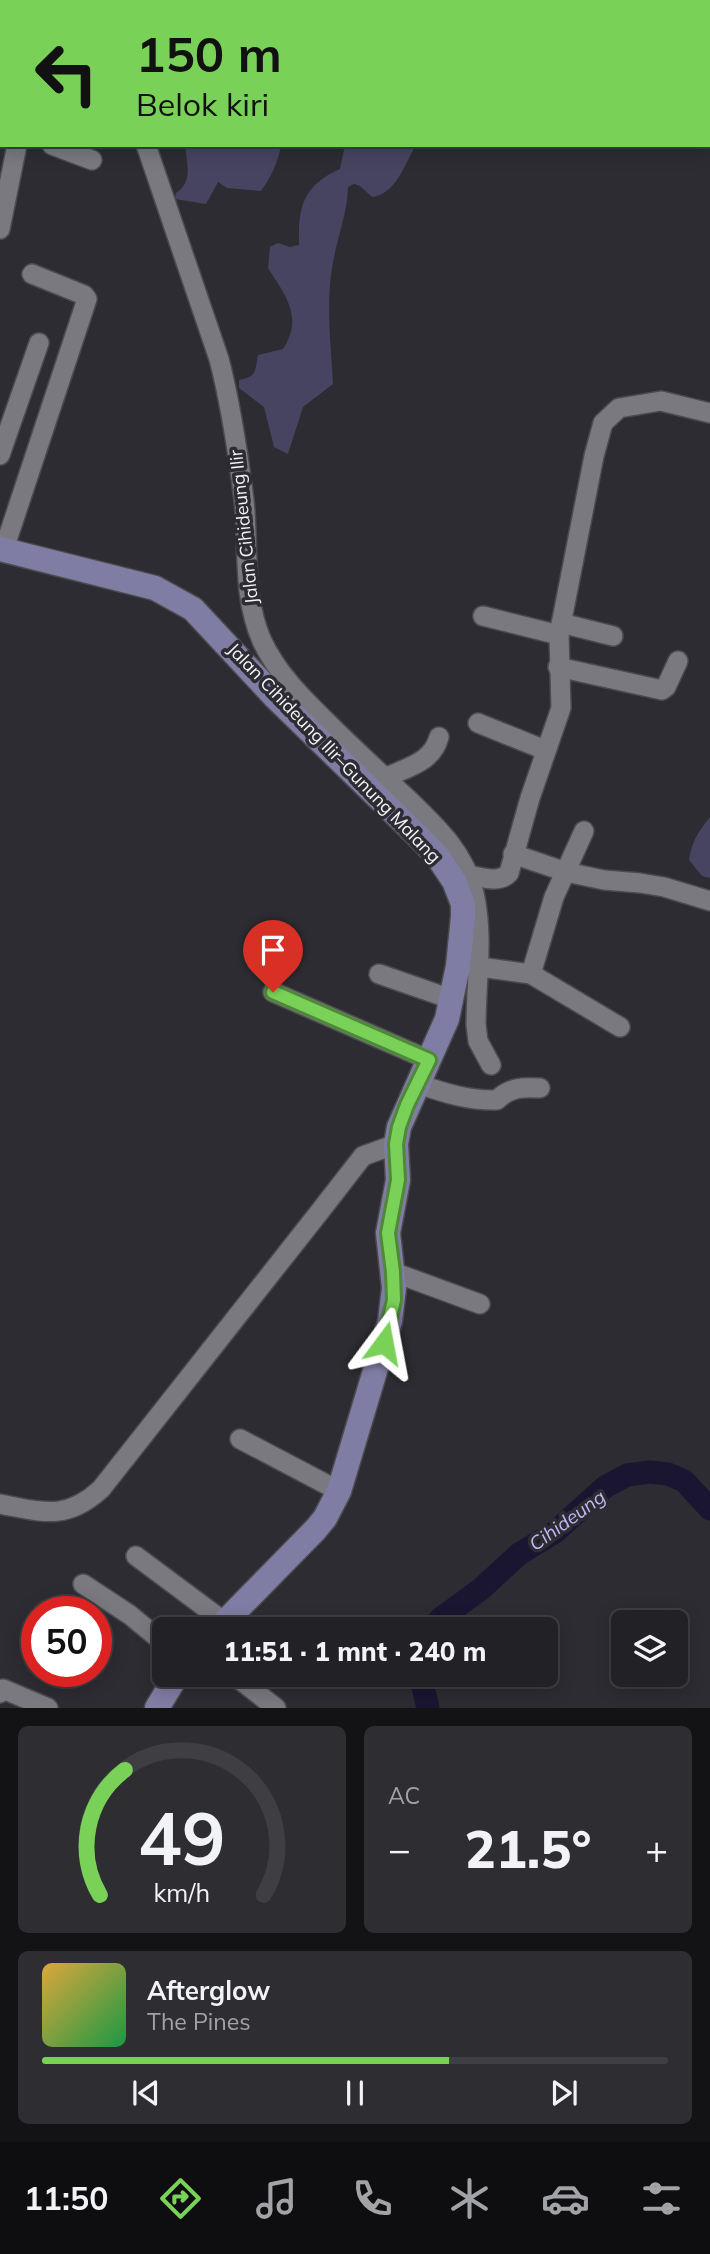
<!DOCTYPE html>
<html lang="id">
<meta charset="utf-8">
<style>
:root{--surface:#222126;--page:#2e2e32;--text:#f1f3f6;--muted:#a2a3a7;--line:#3f3e43;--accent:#79d158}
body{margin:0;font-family:Mulish,sans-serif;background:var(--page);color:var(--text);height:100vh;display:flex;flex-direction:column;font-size:26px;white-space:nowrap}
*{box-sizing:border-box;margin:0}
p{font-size:23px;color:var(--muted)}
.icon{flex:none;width:38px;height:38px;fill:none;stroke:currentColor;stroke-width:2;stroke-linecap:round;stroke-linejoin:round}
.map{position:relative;height:1708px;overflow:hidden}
.panel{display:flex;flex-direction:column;gap:18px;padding:18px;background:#131215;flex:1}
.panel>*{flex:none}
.top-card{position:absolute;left:0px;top:0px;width:710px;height:147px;box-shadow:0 4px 18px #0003,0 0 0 2px var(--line);background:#79d158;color:#111;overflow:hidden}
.tools{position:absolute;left:611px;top:1610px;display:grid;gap:14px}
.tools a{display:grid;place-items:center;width:77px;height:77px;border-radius:10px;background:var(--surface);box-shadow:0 4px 18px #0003,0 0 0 2px var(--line);font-size:35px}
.speed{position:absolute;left:21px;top:1596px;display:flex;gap:14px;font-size:35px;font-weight:700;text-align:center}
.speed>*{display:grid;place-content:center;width:91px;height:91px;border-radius:50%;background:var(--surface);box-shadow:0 4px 18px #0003,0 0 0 2px var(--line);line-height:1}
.speed .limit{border:10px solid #d22;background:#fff;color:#111}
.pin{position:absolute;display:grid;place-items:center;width:60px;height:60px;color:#fff;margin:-72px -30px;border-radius:50% 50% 50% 0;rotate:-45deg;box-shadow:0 0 7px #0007}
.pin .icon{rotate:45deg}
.me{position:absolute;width:77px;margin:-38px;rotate:13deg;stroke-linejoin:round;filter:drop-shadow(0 0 5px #0008)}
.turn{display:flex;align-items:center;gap:24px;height:147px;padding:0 21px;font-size:32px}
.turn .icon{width:91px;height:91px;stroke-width:2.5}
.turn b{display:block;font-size:49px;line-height:60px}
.big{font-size:52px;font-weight:800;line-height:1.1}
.panel .widget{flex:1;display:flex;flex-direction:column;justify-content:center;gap:10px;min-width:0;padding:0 24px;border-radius:10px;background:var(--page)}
.panel .dial{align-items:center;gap:0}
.dial svg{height:182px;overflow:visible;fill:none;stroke:var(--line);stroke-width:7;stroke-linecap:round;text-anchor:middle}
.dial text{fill:var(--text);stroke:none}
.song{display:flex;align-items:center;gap:21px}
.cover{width:84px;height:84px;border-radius:10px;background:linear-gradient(135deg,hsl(40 70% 55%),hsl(140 70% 35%))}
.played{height:7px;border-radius:4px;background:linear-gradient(90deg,var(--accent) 65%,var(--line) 65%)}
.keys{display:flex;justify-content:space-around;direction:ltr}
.heat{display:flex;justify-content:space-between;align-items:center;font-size:38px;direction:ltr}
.panel .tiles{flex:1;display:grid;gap:18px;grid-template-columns:1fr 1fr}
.widget:last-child{grid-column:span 2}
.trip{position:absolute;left:152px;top:1617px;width:406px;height:70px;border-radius:10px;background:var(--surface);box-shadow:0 4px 18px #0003,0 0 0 2px var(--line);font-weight:800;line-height:70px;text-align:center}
.menu{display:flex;height:112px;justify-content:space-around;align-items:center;background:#0e0d0f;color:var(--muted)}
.menu .icon{width:49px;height:49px}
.menu .on{color:var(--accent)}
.menu b{font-size:32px;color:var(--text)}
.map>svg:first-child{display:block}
.green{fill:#474461}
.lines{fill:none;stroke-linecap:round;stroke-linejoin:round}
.river{stroke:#1a1531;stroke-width:23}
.minor-casing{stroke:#4b4b4f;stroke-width:22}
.major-casing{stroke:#4b4b4f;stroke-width:27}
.minor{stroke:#79797f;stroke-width:19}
.major{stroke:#807da4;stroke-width:24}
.route-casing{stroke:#4f8839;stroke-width:18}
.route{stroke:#79d158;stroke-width:12}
.labels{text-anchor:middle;stroke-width:7;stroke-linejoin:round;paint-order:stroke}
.street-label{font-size:18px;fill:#f4f4f8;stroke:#2d2c32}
.water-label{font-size:19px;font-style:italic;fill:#beb9f4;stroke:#2d2c32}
</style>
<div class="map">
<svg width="710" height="1708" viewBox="0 0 710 1708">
<rect width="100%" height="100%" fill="#2d2c32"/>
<g class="green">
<path d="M185,145H281C278,163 271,177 261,191L227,188L218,182L206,204L175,199L176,193C193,182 187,164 185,145Z"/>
<path d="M345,145H416C405,164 395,195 372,197L360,186L354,184L348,187C347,217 336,240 332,268C326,307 331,346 333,384L303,407L288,454L274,447L264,407L239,388V380C257,377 255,371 258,355L283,349C304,317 285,295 268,268L270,247L278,243L290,247L299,245C298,208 302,186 340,169Z"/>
<path d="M710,817V878L702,876L689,860C692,841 698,832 710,817Z"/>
</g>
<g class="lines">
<g class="river">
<path d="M436,1629L440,1619L481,1589L519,1554L555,1532L605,1487L627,1475L650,1472L668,1474L684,1481L710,1509"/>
<path d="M423,1675L422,1683L428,1708"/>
</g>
<defs>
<g id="minor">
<path d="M97,0L98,2"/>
<path d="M0,128H2"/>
<path d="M52,145L92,160"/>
<path d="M146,145L219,359C231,405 238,453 244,500C249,546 242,596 262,641C280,679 310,705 339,734C362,756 385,778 408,799C437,827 465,853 474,893C484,937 476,981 476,1025L478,1041L491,1065"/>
<path d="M0,229L17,145"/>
<path d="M0,455L39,343"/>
<path d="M4,549L87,299L84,295L32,274"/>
<path d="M561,623L613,636"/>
<path d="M559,635L594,456L603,423L619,408L661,401L710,413"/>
<path d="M558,667L662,690L666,687L678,661"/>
<path d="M478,723L545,750"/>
<path d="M385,778C407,767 432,763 439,737"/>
<path d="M513,854L566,872L604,880L640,883L664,887L710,901"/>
<path d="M468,875C482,877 499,884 509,873L530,798L561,708L559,635L483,616"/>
<path d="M465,965L531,974L620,1027"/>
<path d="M379,974L451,999"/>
<path d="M531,974L554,897L584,831"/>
<path d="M273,992L429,1060"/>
<path d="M419,1084C444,1093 470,1101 497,1100C510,1087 523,1087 540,1088"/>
<path d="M393,1272L480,1304"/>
<path d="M240,1439L339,1491"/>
<path d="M0,1504C43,1512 66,1521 101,1489L321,1210L363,1156L396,1144"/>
<path d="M136,1556L234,1629"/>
<path d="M83,1584L130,1615L164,1643"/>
<path d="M234,1675L276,1708"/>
<path d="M0,1693L3,1689L48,1708"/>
</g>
<g id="major">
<path d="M0,549L155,588L193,609L276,698L421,839L438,857L454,881L463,904V917L458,966L447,1019L399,1127L396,1144L398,1180L388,1233L394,1288L390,1321L339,1491L325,1518L316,1529L218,1629"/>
<path d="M157,1708L177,1675"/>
</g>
</defs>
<use href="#minor" class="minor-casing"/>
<use href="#major" class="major-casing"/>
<use href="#minor" class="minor"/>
<use href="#major" class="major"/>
</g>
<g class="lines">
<defs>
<path id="route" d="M273,992L429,1060L407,1105L399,1127L396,1144L398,1180L388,1233L393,1272L394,1300L384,1343"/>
</defs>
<use href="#route" class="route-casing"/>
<use href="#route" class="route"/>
</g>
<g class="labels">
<g class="street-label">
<text transform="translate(244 527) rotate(-96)" y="6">Jalan Cihideung Ilir</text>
<text transform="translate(334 753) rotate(46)" y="6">Jalan Cihideung Ilir–Gunung Malang</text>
</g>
<g class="water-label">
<text transform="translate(567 1520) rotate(-36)" y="7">Cihideung</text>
</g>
</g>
</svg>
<div class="tools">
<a><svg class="icon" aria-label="layers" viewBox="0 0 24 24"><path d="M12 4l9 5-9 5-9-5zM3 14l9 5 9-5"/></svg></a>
</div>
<div class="speed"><div class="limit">50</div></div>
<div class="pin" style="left:273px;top:992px;background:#d93025"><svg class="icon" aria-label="arrive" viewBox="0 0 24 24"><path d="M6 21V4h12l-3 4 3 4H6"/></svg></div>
<svg class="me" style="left:384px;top:1343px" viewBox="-20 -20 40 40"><path d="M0-17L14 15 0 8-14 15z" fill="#79d158" stroke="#fff" stroke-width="4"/></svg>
<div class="trip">11:51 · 1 mnt · 240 m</div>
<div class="top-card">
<div class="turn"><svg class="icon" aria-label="left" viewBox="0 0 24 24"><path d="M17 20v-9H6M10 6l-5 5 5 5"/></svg><div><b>150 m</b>Belok kiri</div></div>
</div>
</div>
<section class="panel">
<div class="tiles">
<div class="widget dial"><svg viewBox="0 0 100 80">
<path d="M14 69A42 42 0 1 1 86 69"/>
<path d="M14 69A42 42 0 0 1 25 14" stroke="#79d158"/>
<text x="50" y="56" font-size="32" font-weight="700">49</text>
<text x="50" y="72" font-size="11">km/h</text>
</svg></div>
<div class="widget"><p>AC</p>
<div class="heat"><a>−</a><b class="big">21.5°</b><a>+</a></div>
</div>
<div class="widget">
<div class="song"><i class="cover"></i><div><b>Afterglow</b><p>The Pines</p></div></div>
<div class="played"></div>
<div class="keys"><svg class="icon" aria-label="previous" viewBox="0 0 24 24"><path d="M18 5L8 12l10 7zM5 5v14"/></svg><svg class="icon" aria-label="pause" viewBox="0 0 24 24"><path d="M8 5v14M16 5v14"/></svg><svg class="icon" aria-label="next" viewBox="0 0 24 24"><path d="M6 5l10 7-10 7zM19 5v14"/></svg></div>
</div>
</div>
</section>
<nav class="menu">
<b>11:50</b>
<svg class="icon on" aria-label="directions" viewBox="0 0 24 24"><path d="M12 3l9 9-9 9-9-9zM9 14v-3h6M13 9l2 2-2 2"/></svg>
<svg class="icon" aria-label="music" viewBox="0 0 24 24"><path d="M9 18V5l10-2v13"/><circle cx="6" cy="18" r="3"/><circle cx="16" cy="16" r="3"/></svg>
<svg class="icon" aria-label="phone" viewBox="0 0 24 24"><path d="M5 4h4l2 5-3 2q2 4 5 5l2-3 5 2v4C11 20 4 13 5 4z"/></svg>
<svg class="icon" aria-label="climate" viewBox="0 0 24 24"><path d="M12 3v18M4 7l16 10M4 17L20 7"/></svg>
<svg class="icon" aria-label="car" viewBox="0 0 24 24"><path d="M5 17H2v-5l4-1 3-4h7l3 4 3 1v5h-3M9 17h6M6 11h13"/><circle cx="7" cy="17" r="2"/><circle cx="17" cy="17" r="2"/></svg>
<svg class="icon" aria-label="filters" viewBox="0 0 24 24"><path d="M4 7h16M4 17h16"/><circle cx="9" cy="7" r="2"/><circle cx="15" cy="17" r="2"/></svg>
</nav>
